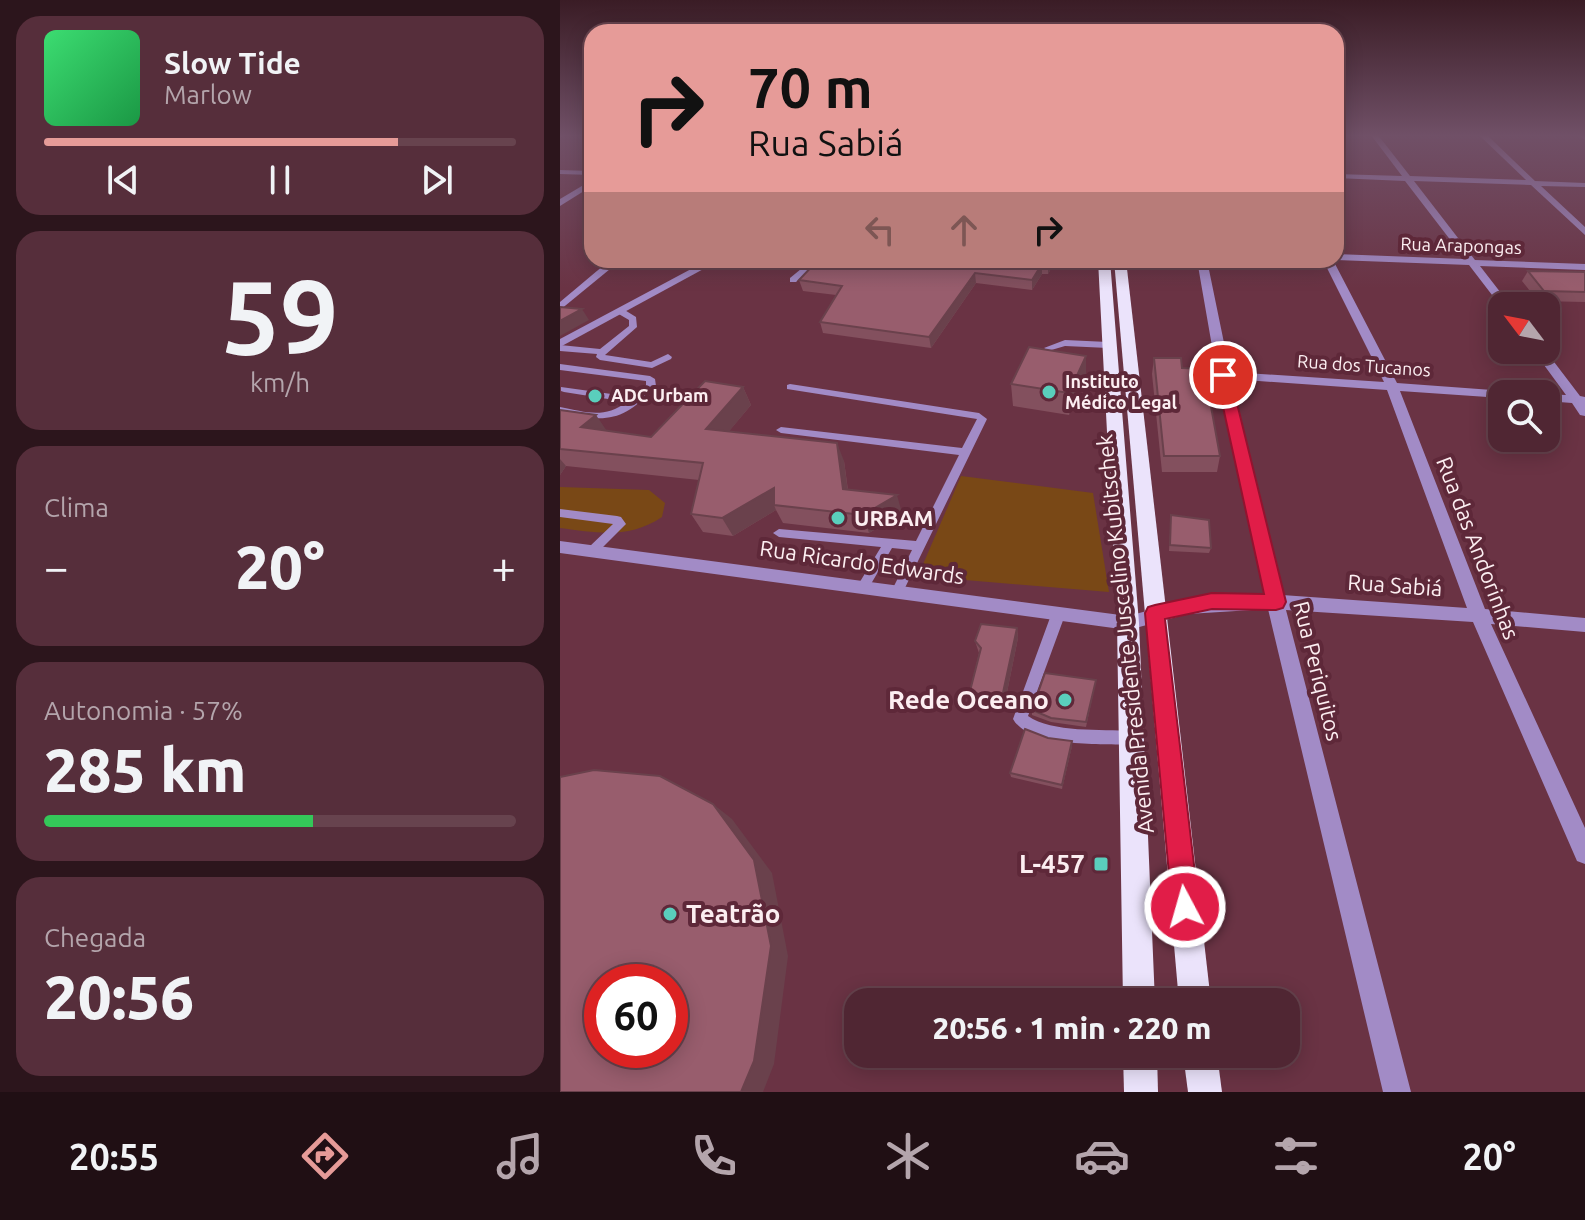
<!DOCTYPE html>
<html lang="pt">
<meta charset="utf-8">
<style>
:root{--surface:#502633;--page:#562e3b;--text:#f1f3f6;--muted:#b4a5ac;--line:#67434e;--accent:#e69b98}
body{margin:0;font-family:Ubuntu,sans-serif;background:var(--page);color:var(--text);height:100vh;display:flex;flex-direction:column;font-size:30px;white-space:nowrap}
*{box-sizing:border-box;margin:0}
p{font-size:26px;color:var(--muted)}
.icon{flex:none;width:44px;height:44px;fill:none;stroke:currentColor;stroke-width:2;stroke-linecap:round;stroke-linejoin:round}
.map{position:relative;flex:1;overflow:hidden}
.drawer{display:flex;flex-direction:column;gap:16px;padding:16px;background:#2c151c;width:560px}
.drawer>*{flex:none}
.hud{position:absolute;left:24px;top:24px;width:760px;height:244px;border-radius:24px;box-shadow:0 4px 20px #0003,0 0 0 2px var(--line);background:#e69b98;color:#111;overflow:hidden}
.needle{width:52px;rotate:302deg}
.fabs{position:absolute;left:928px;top:292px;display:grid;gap:16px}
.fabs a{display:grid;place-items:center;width:72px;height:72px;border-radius:16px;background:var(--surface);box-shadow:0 4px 20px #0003,0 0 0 2px var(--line);font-size:40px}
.speed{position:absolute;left:24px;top:964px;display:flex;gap:16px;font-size:40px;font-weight:700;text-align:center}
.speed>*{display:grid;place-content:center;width:104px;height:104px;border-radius:50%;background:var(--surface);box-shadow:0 4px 20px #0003,0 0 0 2px var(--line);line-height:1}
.speed .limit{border:12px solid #d22;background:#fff;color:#111}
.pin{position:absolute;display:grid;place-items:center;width:68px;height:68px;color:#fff;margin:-34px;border:4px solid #fff;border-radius:50%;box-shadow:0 2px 8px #0007}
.me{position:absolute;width:88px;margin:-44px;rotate:354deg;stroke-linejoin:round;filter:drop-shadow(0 0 6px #0008)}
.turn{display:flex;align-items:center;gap:28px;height:168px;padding:0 32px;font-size:36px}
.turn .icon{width:104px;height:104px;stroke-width:2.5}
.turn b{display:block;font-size:56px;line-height:68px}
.lanes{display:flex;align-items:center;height:76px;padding:0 32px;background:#0003;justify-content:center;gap:40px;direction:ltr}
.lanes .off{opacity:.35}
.big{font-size:60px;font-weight:800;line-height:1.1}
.drawer .card{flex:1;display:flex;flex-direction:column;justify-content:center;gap:12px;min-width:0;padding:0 28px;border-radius:24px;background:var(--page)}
.drawer .dial{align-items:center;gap:0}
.dial b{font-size:104px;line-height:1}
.song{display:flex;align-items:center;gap:24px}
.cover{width:96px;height:96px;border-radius:12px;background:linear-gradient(135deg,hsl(140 70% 55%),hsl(140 70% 35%))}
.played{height:8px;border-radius:4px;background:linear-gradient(90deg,var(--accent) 75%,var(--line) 75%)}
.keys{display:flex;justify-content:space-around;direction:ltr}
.heat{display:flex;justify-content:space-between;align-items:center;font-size:44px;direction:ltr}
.charge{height:12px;border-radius:6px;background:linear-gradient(90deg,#34c759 57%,var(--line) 0)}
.trip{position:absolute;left:284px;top:988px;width:456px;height:80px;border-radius:24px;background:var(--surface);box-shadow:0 4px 20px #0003,0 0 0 2px var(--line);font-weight:800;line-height:80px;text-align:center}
.tabs{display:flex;height:128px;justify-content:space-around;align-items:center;background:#200f14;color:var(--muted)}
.tabs .icon{width:56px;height:56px}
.tabs .selected{color:var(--accent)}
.tabs b{font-size:36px;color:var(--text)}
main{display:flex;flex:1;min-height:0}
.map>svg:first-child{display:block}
.green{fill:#794816}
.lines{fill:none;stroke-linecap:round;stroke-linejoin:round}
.lane{fill:#a28bc6;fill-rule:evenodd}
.street{fill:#a28bc6;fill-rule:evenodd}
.primary{fill:#ebe3fb;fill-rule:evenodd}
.wall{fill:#83505e}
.shaded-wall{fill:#6a414c}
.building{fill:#985d6d;stroke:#6a414c;stroke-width:2;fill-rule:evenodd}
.route{fill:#e11d48;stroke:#92132f;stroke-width:2}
.poi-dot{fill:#5acebc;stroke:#5e2839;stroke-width:3}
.labels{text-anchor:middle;stroke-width:8;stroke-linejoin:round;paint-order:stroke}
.far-street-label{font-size:18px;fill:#fceef1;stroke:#5e2839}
.far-poi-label{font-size:18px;font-weight:bold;fill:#fceef1;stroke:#5e2839;text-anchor:start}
.poi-label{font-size:22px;font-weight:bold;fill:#fceef1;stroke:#5e2839;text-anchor:start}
.street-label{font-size:22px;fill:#fceef1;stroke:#5e2839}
.near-poi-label{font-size:26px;font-weight:bold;fill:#fceef1;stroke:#5e2839;text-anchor:end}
</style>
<main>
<section class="drawer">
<div class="card">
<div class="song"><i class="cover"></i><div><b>Slow Tide</b><p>Marlow</p></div></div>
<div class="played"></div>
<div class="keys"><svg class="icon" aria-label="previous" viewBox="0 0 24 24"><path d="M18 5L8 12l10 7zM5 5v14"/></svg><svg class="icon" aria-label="pause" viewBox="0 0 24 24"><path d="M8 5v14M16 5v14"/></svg><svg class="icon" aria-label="next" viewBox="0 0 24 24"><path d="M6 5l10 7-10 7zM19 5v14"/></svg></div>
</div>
<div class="card dial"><b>59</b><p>km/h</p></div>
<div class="card"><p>Clima</p>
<div class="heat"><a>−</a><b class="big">20°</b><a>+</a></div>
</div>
<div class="card"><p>Autonomia · 57%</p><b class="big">285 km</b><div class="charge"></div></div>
<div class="card"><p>Chegada</p><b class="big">20:56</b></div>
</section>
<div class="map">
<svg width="1025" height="1092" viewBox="0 0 1025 1092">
<rect width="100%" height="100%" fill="#6a3344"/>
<g class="green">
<path d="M401,476L533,493L549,592L358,576Z"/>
<path d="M0,487L89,490L105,503L102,517C69,539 38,533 0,528Z"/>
</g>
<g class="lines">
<g class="lane">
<path d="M252,260H260L236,282H230V278Z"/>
<path d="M57,309H63L76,317L77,327L45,355L91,362L108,354L112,357L111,359L92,368L40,360L36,357L37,354L0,351V345L40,349L69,326V320L57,313Z"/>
<path d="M505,340L548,342L552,345L548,348L505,346L488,351L484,348Z"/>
<path d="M0,364L90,376L95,379L96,386C62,423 47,422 0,413V407C26,412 44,419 67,402L4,392L1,391V387L73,397L86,385V381L0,370Z"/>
<path d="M230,384L419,413L427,419L342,594H334L332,590L352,550L332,548L308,589H300L298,585L321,547L219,537L213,533L219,529L356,541L399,455L221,433L216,430L221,427L402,448L417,419L227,389V385Z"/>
<path d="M0,509L57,516L61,517L66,524L36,554H28L26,551L28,548L53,524L0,517Z"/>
<path d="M498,610L503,611L505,615L468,716C492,733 542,729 571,731L576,733L579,738L576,743L571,745C542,744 468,747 453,719L491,615L493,611Z"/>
</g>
<g class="street">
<path d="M0,135H4L0,138Z"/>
<path d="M811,135H818L850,176L966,180L919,135H927L975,181L1025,183V187L981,186L1025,227V235L971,185L854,181L915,260L1025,264V270L920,266L951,306L942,308L909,265L776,260V254L905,259L845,181L776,178V174L842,176Z"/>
<path d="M1018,135H1025V140Z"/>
<path d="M0,170L32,171V175L0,174Z"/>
<path d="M32,180V186L0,206V199Z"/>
<path d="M50,260H61L0,310V302Z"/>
<path d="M148,260H160L0,347V339Z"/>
<path d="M637,260H647L670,372L824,382L763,260H773L837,383L946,391L948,394H942V398L840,391L925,609L1025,618V632L931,624L1025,828V864L1017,861L913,622L726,610L851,1092H823L708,609L628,614L568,630L0,553V541L568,616L628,600L705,595L657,375ZM671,379L827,390L907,608L722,595Z"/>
<path d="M973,350H985L1020,396L1025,397V416L1020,415L1012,403L986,401V394H983L1006,395Z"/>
</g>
<g class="primary">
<path d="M538,260H550L579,623L595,1002H563L557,623Z"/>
<path d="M554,260H566L651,1002H619Z"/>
<path d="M563,1054H597L598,1092H564Z"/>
<path d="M623,1054H657L662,1092H628Z"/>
</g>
</g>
<g class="wall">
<path d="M496,260L488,274H482L472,290L416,283L371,348L263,333L260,322L276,295L243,291L239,280Z"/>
<path d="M968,271L1025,272V302L978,301L962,281Z"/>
<path d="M526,356V378L509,415L453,406L451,384Z"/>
<path d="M594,358L622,368L654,390L651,406L660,456L657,472H602L592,374Z"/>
<path d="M183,387L191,405L169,431L284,461L288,490L342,513L309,533L223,523L216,510L173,536L143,532L131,514L139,480L6,466L0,475V410L47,431L91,437Z"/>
<path d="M611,515L651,548L649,553L609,551Z"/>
<path d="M457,628L458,638L443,712L413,701L410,691L419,653L415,641Z"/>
<path d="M536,680L526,727L491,722L472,715V710Z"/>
<path d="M512,746L502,789L451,777L450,773Z"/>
</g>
<g class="shaded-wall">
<path d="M490,260H496L488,274V264Z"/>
<path d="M482,264V274L472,290V280Z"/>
<path d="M415,273L416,283L371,348L369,337Z"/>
<path d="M22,309L29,320L0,336V321Z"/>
<path d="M526,356V378L509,415V393Z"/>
<path d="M183,387L191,405L156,447L146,429Z"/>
<path d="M36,415L49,434L21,427Z"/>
<path d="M277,443L284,461L290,507L283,489Z"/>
<path d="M0,459L6,466L0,475Z"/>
<path d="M214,488V505L216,510L173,536L162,518Z"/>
<path d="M337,495L342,513L309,533L303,515Z"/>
<path d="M457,628L458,638L443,712L441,702Z"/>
<path d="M512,741V746L502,789V785Z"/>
<path d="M153,804L172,819L212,873L228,956L214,1064L203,1092H181Z"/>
</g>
<g class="building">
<path d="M258,260H490L488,264H482L472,280L415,273L369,337L260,322L282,286L239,280Z"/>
<path d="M968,271L1025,272V292L984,291Z"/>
<path d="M0,307L22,309L0,321Z"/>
<path d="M469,347L526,356L509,393L451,384Z"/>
<path d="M594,358H621L622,368L649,369L654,390H648L660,456H604Z"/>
<path d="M145,381L183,387L146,429L277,443L283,489L337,495L303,515L214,505V488L162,518L131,514L143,463L0,449V410L36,415L21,427L91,437Z"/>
<path d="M611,515L649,520L651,548L610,545Z"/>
<path d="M421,624L457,628L441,702L410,691L421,648L415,641Z"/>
<path d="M485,673L536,680L526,722L491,718L472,710Z"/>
<path d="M465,729L488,738L512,741L502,785L450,773Z"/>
<path d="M34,770L100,776L153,804L194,860L211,946L194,1061L181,1092H0V777ZM42,982H110V1050H42Z"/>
</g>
<linearGradient id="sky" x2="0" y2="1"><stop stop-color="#3a1c25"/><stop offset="0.47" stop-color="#705067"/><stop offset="1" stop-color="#705067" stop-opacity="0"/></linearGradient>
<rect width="1025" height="288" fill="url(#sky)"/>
<path class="route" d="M663,371L670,375L726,602L723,608L716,610L652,609L605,619L639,907L635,917L625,921L616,917L612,907L585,613L588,607L595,605L652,593L704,594L656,375Z"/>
<g class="poi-dot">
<circle cx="489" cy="392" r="8"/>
<circle cx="35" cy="396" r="8"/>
<circle cx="278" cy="518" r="8"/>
<circle cx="505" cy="700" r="8"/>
<rect x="533" y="856" width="16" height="16" rx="4"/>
<circle cx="110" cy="914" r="8"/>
</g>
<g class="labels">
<g class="far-street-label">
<text transform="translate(901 246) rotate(2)" y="6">Rua Arapongas</text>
<text transform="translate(804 366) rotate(4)" y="6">Rua dos Tucanos</text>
</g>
<g class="far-poi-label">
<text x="505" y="388">Instituto<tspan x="505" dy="21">Médico Legal</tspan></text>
<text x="51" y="402">ADC Urbam</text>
</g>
<g class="poi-label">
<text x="294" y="526">URBAM</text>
</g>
<g class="street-label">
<text transform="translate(918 548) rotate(69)" y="8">Rua das Andorinhas</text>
<text transform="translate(302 562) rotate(8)" y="8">Rua Ricardo Edwards</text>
<text transform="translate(835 585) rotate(4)" y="8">Rua Sabiá</text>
<text transform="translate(565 634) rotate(-96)" y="8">Avenida Presidente Juscelino Kubitschek</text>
<text transform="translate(758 671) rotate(76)" y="8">Rua Periquitos</text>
</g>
<g class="near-poi-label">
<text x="489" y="709">Rede Oceano</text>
<text x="525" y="873">L-457</text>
<text x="126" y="923" text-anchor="start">Teatrão</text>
</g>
</g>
</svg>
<div class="fabs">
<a><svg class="needle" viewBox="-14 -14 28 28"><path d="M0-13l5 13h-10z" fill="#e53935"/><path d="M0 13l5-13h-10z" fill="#b4a5ac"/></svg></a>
<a><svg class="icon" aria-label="search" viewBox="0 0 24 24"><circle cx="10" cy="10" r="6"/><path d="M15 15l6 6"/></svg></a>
</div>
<div class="speed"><div class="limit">60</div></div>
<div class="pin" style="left:663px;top:375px;background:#d93025"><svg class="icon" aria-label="arrive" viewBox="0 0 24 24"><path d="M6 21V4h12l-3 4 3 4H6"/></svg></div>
<svg class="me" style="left:625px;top:907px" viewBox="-20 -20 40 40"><circle r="17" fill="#e11d48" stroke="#fff" stroke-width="3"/><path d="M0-11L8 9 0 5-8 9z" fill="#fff"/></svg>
<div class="trip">20:56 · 1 min · 220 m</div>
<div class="hud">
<div class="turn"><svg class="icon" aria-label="right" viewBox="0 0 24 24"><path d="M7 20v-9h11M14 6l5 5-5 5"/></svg><div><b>70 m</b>Rua Sabiá</div></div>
<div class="lanes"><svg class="icon off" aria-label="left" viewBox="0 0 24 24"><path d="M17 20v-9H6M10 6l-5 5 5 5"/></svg><svg class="icon off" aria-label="ahead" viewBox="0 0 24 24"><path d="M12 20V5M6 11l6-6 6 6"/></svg><svg class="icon" aria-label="right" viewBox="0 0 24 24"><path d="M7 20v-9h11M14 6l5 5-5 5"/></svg></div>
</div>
</div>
</main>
<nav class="tabs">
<b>20:55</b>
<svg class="icon selected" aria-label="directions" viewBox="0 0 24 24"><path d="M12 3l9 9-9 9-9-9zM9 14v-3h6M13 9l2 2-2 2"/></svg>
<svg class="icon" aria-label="music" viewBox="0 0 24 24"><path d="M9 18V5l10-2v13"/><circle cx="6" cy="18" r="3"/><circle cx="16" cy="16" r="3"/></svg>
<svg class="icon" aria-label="phone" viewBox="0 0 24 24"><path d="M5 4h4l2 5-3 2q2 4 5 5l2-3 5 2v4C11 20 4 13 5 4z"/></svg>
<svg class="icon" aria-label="climate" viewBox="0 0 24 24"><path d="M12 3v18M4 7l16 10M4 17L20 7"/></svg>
<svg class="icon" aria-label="car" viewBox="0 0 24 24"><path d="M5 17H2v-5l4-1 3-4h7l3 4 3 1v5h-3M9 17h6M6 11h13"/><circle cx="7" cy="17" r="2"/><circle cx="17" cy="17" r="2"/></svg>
<svg class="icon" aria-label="filters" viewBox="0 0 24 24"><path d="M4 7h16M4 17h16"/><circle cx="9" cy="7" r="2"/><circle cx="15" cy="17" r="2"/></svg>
<b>20°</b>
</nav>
